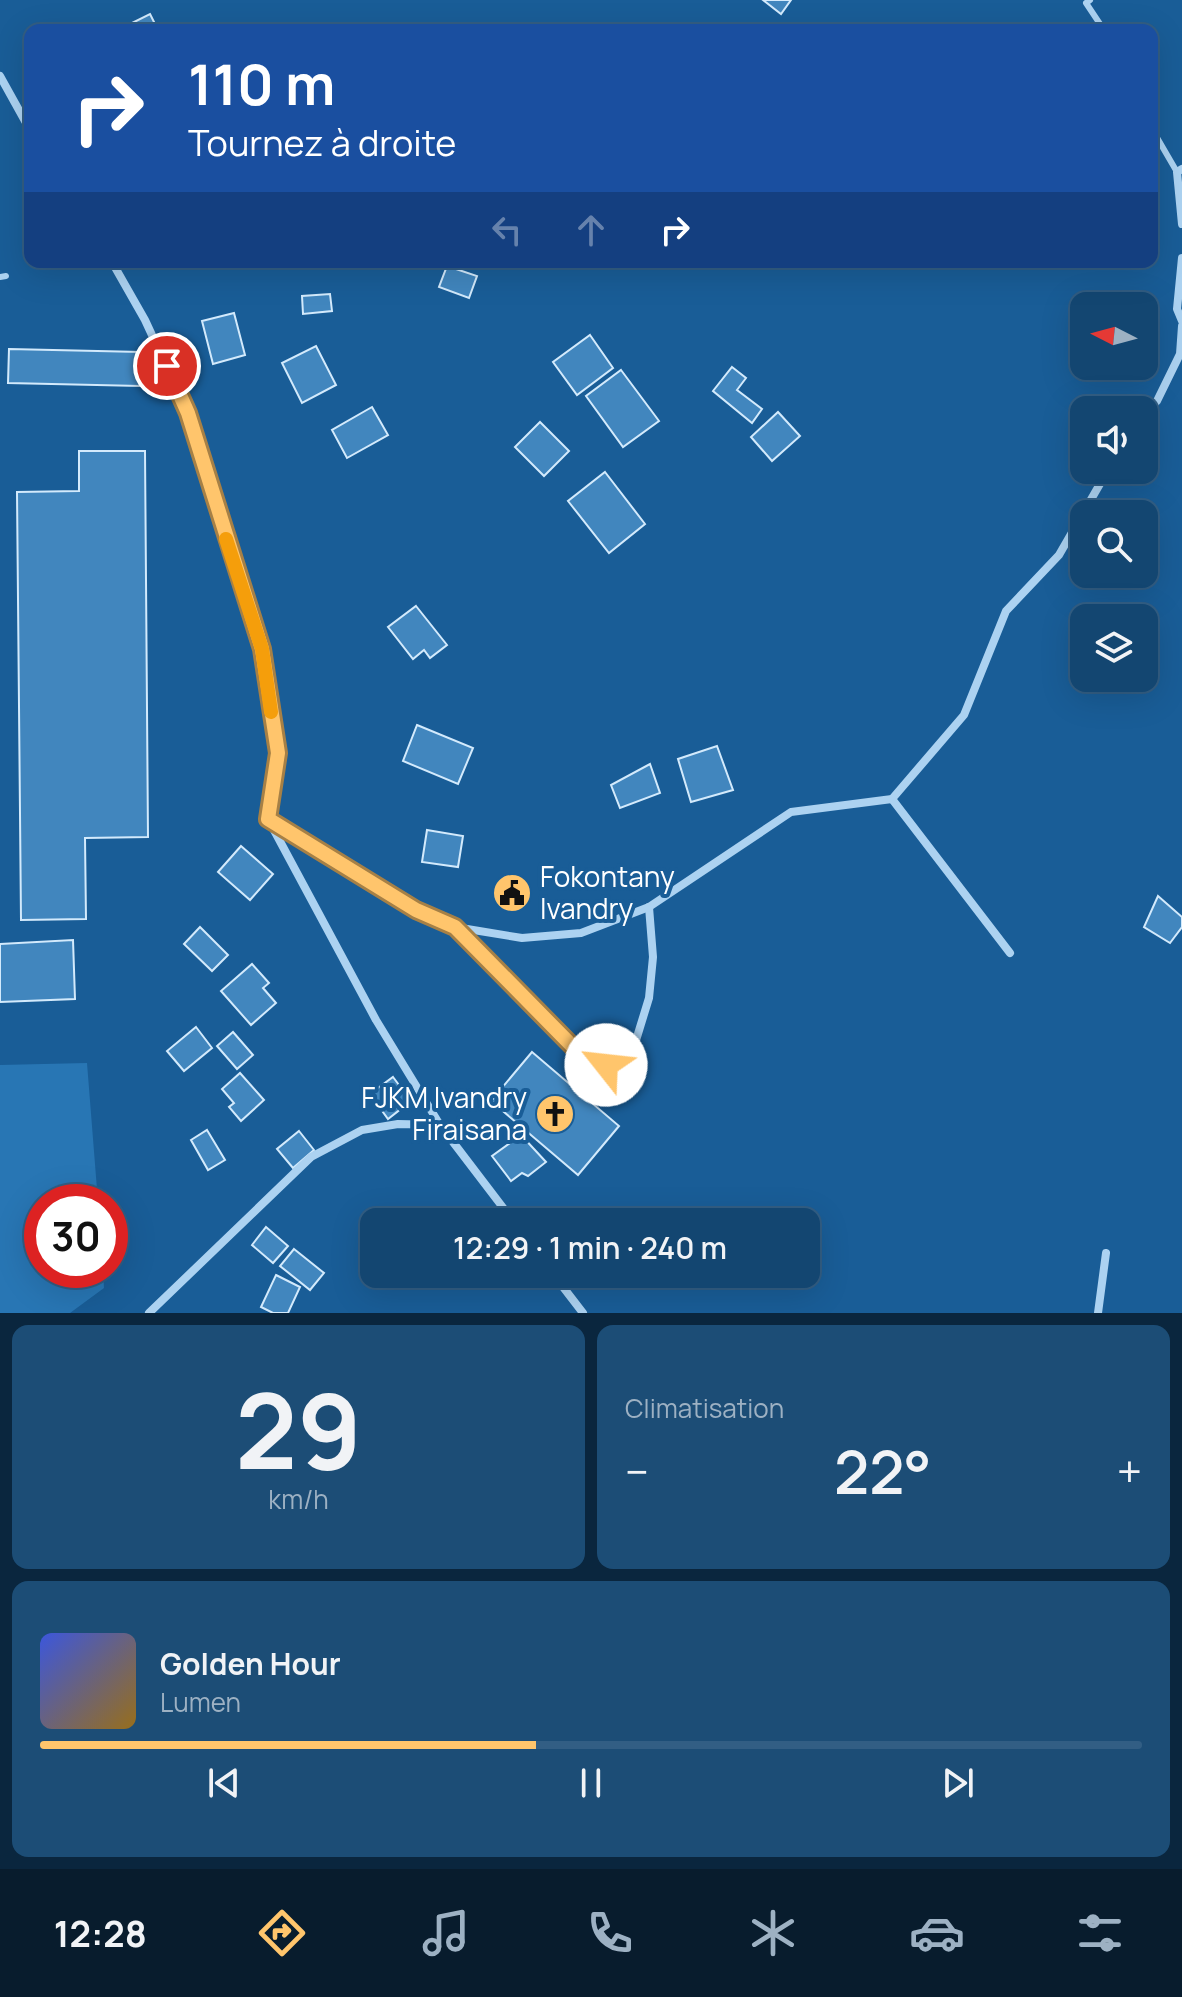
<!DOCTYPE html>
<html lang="fr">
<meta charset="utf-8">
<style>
:root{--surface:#134671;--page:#1c4d76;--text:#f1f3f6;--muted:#9db1c3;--line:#325e84;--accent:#ffc56c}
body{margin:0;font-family:Manrope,sans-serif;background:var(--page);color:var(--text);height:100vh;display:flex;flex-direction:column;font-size:30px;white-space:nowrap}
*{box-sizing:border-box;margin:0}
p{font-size:26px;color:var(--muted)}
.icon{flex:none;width:44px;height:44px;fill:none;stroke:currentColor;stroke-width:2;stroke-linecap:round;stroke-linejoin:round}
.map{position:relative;height:1313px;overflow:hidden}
.details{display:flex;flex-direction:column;gap:12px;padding:12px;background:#0a263e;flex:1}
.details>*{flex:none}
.banner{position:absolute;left:24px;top:24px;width:1134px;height:244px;border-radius:16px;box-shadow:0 8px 32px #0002,0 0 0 2px var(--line);background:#1a4fa0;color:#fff;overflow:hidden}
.needle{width:52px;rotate:276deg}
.controls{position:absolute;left:1070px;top:292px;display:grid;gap:16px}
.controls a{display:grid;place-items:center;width:88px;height:88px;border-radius:16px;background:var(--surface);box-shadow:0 8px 32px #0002,0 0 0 2px var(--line);font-size:40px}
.speed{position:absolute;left:24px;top:1184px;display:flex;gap:16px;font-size:40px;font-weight:700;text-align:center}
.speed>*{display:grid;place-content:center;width:104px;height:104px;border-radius:50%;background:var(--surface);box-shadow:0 8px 32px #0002,0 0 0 2px var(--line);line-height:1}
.speed .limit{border:12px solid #d22;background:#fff;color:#111}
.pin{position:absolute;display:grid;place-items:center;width:68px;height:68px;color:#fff;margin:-34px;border:4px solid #fff;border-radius:50%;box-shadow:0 2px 8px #0007}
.me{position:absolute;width:88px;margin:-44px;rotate:299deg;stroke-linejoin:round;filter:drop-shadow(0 0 6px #0008)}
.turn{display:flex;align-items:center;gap:28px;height:168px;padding:0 32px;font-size:36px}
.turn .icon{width:104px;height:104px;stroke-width:2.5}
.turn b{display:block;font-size:56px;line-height:68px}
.lanes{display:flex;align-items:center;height:76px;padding:0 32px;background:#0003;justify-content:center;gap:40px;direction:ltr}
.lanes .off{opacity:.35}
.big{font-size:60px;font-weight:600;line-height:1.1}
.details .card{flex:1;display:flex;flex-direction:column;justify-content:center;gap:12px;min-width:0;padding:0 28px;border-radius:16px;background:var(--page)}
.details .dial{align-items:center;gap:0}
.dial b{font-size:104px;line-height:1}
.song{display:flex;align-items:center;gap:24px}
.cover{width:96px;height:96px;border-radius:12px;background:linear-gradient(135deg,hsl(230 70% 55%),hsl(40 70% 35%))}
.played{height:8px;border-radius:4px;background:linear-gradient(90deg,var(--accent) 45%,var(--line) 45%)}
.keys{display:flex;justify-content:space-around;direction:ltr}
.heat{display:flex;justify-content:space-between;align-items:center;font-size:44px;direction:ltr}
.details .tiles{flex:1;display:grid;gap:12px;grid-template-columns:1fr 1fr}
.card:last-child{grid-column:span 2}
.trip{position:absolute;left:360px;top:1208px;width:460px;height:80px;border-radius:16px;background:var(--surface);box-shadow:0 8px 32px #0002,0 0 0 2px var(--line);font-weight:600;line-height:80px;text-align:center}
.menu{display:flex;height:128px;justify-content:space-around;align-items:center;background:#081c2d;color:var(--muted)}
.menu .icon{width:56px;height:56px}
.menu .selected{color:var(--accent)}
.menu b{font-size:36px;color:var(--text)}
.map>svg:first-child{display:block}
.green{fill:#2876b4}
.building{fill:#4186be;stroke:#d3eafc;stroke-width:2}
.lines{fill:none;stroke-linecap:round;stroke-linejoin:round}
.service{stroke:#acd2f1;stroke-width:6}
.minor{stroke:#acd2f1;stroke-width:8}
.route-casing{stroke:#a68046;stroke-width:20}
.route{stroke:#ffc56c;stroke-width:14}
.slow{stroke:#f59e0b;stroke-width:14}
.labels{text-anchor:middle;stroke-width:8;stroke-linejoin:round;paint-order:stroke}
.poi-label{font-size:28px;fill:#fff;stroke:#195d97;text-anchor:start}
</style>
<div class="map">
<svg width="1182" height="1313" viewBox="0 0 1182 1313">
<rect width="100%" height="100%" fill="#195d97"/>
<path class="green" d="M87,1063L98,1202H42V1270H103L104,1288L70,1313H0V1065Z"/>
<g class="building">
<path d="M763,0H791L781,14Z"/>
<path d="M150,14L158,30H131L128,25Z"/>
<path d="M447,266L477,276L469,298L439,287Z"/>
<path d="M330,294L332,311L303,314L302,296Z"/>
<path d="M234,313L245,355L213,364L202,321Z"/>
<path d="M590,335L613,368L577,395L553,362Z"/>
<path d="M316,346L336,385L302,403L282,363Z"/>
<path d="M9,349L141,352L140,386L8,383Z"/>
<path d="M732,367L746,378L737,390L762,409L752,423L713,391Z"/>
<path d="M621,370L659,421L623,447L586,396Z"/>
<path d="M372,407L388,435L347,458L332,430Z"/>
<path d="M778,412L800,436L772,461L751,437Z"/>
<path d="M540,422L569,451L544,476L515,447Z"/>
<path d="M79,451H145L148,837L85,838L86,919L21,920L17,492L79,491Z"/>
<path d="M605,472L645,524L609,553L568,501Z"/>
<path d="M416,606L447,645L430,658L424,650L413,659L388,627Z"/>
<path d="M417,725L473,748L458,784L403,761Z"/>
<path d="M717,746L733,790L691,802L678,759Z"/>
<path d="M650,764L660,793L620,808L611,785Z"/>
<path d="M427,830L463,836L458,867L422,862Z"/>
<path d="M241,846L273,874L250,900L218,872Z"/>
<path d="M1158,896L1182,917V927L1170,943L1144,927Z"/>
<path d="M200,927L228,955L212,971L184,944Z"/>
<path d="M73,940L75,999L0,1002V944Z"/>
<path d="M252,964L269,983L263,988L276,1003L251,1025L221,991Z"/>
<path d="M196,1027L212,1048L184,1071L167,1051Z"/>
<path d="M233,1032L253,1055L237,1069L217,1046Z"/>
<path d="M532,1052L619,1126L578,1175L491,1101Z"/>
<path d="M240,1073L264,1100L241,1121L229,1107L234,1103L222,1089Z"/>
<path d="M393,1077L411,1101L388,1119L370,1094Z"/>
<path d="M207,1130L225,1160L208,1170L191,1140Z"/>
<path d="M299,1131L314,1150L293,1168L277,1149Z"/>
<path d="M521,1135L546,1162L528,1176L522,1173L511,1181L492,1156Z"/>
<path d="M266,1227L288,1246L273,1263L252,1245Z"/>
<path d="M294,1249L324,1273L310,1290L280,1266Z"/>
<path d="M276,1275L300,1287L288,1313H273L261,1307Z"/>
</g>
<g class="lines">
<g class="service">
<path d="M1090,0L1086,3L1104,30"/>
<path d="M1152,129L1177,172"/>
<path d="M0,277L6,276"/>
</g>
<g class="minor">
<path d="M0,76L30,130"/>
<path d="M1182,169L1177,172L1182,224"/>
<path d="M1182,258L1177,309L1182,321"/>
<path d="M112,262L145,320L188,413L239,581L262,649L278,753L268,819L376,1020L440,1125L514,1222"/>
<path d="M1144,416L1157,401L1180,354L1182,326"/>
<path d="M892,799L1010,953"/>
<path d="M269,819L416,910L455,927L582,1056L606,1065L633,1050L649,998L653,957L649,907"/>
<path d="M455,927L522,938L581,933L649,907L791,812L892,799L964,715L1006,611L1059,555L1108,470"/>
<path d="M553,1274L583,1313"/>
<path d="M149,1313L311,1157L362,1130L398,1124L440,1125"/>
<path d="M1098,1313L1106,1253"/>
</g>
</g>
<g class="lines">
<defs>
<path id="route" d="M167,366L188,413L262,649L278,753L268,819L416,910L455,927L582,1056L606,1065"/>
</defs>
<use href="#route" class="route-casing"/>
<use href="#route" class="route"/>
<path class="slow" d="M226,539L262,649L271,712"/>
</g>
<defs>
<symbol id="civic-disc" viewBox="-11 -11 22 22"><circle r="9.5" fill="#ffc56c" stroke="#195d97"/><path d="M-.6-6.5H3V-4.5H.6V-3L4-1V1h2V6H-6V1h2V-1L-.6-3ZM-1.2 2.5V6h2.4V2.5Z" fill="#111"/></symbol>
<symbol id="church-disc" viewBox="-11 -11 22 22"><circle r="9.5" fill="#ffc56c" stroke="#195d97"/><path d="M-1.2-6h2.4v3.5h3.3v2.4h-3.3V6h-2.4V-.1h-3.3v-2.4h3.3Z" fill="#111"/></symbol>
</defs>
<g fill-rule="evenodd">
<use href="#civic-disc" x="490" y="871" width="44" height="44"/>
<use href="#church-disc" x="533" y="1092" width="44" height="44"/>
</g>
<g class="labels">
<g class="poi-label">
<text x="540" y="887">Fokontany<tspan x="540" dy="32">Ivandry</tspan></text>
<text x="527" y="1108" text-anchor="end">FJKM Ivandry<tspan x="527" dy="32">Firaisana</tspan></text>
</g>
</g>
</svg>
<div class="controls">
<a><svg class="needle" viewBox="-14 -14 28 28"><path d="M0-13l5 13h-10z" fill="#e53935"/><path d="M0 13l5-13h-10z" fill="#9db1c3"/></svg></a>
<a><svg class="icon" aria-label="sound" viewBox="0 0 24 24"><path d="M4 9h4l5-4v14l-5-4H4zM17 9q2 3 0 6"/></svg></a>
<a><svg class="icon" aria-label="search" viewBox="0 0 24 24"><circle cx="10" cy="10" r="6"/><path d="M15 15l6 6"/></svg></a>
<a><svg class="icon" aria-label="layers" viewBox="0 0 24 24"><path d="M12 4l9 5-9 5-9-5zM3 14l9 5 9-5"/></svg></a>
</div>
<div class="speed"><div class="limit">30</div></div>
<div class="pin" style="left:167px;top:366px;background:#d93025"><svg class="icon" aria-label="arrive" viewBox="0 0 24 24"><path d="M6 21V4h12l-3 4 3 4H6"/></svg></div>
<svg class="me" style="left:606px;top:1065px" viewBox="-20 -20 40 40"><circle r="19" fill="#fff"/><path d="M0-13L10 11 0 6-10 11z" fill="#ffc56c"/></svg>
<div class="trip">12:29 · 1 min · 240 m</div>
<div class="banner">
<div class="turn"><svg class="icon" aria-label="right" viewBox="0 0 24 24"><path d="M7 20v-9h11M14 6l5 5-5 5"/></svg><div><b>110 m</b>Tournez à droite</div></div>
<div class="lanes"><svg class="icon off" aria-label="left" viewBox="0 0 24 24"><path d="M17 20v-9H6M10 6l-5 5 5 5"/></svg><svg class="icon off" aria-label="ahead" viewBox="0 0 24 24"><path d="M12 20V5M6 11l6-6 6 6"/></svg><svg class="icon" aria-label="right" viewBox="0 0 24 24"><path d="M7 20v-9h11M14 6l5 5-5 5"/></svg></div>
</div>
</div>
<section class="details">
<div class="tiles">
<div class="card dial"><b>29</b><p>km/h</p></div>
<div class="card"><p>Climatisation</p>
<div class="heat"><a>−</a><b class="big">22°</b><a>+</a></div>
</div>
<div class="card">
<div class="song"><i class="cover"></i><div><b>Golden Hour</b><p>Lumen</p></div></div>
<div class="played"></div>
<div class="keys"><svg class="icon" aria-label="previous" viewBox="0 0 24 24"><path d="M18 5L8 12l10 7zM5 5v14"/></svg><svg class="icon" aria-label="pause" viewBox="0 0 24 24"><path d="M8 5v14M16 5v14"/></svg><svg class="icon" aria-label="next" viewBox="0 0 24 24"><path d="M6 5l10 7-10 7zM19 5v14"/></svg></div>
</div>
</div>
</section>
<nav class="menu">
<b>12:28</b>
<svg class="icon selected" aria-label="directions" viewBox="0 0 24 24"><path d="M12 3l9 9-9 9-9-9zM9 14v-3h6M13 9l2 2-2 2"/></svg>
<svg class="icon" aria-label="music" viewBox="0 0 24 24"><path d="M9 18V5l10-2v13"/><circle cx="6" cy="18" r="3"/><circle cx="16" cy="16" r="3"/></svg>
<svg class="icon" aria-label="phone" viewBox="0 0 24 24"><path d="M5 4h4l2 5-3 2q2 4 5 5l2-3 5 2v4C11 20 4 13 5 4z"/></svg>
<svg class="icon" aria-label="climate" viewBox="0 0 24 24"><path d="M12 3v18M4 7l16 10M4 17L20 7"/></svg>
<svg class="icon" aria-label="car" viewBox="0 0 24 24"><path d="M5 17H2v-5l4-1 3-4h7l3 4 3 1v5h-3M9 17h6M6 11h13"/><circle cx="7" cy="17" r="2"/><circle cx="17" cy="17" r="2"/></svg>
<svg class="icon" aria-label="filters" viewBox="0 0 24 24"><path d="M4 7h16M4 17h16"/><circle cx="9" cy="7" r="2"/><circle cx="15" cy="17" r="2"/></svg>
</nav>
